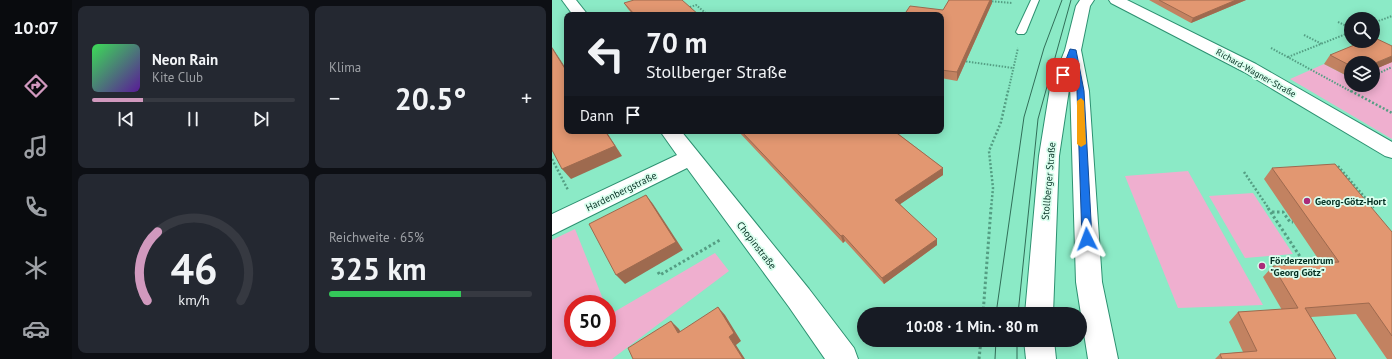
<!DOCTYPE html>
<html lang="de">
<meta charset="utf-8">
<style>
:root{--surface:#171b24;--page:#242831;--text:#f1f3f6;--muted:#9ea1a6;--line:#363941;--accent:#d199be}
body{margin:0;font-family:"PT Sans",sans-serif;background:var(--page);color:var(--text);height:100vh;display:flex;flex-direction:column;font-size:15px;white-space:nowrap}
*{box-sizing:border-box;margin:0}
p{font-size:13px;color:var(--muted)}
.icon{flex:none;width:22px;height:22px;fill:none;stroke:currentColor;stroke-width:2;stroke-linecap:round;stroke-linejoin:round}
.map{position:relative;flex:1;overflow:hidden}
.sheet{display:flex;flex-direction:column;gap:6px;padding:6px;background:#0d0f14;width:480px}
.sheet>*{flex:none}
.hud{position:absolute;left:12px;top:12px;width:380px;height:122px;border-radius:8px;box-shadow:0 2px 10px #0003;background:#171b24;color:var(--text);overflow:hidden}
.buttons{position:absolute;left:792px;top:12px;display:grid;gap:8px}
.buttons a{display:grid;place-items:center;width:36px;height:36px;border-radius:50%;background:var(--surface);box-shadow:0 2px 10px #0003;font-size:20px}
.speed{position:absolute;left:12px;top:295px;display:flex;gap:8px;font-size:20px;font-weight:700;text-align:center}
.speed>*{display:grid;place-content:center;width:52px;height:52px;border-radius:50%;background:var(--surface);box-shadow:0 2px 10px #0003;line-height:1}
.speed .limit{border:6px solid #d22;background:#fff;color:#111}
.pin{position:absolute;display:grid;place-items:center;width:34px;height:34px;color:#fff;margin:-17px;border-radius:8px;box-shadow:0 2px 6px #0006}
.me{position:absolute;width:44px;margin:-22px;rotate:357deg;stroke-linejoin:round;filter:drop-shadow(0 0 3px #0008)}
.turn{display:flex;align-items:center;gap:14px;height:84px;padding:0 16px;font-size:18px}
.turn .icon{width:52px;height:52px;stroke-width:2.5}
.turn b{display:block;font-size:28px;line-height:34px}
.then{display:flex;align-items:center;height:38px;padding:0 16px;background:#0003;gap:8px;font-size:15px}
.big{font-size:30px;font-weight:800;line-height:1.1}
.sheet .card{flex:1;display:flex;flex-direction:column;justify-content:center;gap:6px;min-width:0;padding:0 14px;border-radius:8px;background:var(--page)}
.sheet .dial{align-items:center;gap:0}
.dial svg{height:104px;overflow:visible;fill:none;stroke:var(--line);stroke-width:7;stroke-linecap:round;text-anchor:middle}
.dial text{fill:var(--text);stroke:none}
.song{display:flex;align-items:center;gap:12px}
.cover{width:48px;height:48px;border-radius:6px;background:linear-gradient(135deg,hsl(130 70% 55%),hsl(270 70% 35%))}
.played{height:4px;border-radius:2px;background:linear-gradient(90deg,var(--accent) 25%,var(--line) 25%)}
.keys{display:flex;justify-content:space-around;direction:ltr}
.heat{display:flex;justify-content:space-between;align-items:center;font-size:22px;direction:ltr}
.charge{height:6px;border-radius:3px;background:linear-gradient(90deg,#34c759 65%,var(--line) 0)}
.sheet .tiles{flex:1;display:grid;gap:6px;grid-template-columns:repeat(2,1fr)}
.trip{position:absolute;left:305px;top:307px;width:230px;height:40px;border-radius:20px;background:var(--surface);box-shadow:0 2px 10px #0003;font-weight:800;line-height:40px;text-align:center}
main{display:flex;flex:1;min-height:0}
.dock{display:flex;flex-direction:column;width:72px;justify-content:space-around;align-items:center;background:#090b0e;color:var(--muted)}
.dock .icon{width:28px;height:28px}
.dock .on{color:var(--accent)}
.dock b{font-size:18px;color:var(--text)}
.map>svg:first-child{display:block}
.green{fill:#efafcf}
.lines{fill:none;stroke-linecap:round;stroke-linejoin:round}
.service-casing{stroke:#2d9171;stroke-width:2}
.minor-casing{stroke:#2d9171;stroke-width:2}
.secondary-casing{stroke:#2d9171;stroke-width:2}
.path-far2{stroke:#549e83;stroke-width:2;stroke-dasharray:1.5 1.5;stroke-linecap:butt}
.path-far1{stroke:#549e83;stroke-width:2.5;stroke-dasharray:2 2;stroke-linecap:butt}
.path{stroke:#549e83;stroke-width:3;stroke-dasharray:2.5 2.5;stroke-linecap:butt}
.service{fill:#fff;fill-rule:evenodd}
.minor{fill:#fff;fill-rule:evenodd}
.secondary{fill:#fff;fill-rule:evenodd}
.tram{stroke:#316e58;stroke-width:1}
.wall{fill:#c28261}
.shaded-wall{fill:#9e6a4f}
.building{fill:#e29771;stroke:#9e6a4f}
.route{fill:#1a73e8;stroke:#114b97}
.slow{fill:#f59e0b}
.poi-dot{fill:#aa2b79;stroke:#dbffef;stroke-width:1.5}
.labels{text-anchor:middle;stroke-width:3.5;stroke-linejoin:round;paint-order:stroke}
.far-street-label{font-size:9px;fill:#043022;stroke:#dbffef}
.street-label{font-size:10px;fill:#043022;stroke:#dbffef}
.poi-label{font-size:10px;font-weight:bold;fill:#043022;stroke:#dbffef;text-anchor:start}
</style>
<main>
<nav class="dock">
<b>10:07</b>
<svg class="icon on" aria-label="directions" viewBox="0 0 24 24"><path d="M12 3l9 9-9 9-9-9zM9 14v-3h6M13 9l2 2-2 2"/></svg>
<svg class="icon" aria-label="music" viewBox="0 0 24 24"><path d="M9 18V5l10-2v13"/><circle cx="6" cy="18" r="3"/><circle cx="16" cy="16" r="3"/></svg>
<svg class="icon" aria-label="phone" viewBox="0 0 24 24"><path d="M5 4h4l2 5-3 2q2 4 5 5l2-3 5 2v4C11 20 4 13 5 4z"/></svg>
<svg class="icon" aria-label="climate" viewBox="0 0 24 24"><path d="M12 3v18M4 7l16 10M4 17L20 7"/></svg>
<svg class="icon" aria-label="car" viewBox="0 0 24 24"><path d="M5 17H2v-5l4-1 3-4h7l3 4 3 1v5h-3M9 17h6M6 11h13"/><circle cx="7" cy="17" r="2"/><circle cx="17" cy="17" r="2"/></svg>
</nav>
<section class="sheet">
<div class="tiles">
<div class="card">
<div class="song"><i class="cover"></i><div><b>Neon Rain</b><p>Kite Club</p></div></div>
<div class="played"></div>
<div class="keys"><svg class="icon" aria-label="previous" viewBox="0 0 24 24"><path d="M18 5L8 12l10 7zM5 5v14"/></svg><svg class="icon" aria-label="pause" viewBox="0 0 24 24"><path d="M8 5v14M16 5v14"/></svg><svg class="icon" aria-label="next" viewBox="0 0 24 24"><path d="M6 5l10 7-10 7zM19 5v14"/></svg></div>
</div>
<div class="card"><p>Klima</p>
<div class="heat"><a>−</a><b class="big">20.5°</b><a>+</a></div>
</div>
<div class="card dial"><svg viewBox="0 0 100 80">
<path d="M14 69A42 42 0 1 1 86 69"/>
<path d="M14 69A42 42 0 0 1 22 16" stroke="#d199be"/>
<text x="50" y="56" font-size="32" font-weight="700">46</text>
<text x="50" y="72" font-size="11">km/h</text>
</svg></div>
<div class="card"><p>Reichweite · 65%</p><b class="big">325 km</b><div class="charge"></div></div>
</div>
</section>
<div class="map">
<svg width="840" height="359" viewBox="0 0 840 359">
<rect width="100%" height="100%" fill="#8beac6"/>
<g class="green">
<path d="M840,57V139L738,79L772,64L799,78V85H821V65Z"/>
<path d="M636,171L711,305L626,308L573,176Z"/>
<path d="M701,193L741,254L693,258L657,196Z"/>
<path d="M23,229L53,304H21V338H55V310L57,315L163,253L177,271L60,359H0V240Z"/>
</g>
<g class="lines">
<defs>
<path id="service" d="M479,0H487L474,32L472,34H466L464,32Z"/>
<g id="minor">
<path d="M10,0H24L36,15H21Z"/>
<path d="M557,0H575L704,64L840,142V158L833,156L692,72L559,3Z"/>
<path d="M108,131H129L257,289L302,348L306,359H273L237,307L135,168L0,235V214L125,155Z"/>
</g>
<g id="secondary">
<path d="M528,0H542L538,6L529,50L537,91L550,282L566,359H536L524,282L518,83L507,156L501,314H473L487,156L498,88L513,50L524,6Z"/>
<path d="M472,340H502L504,359H474Z"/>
</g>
</defs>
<use href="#service" class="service-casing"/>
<use href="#minor" class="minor-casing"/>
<use href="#secondary" class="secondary-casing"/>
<g class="path-far2">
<path d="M437,1L460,3"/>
<path d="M135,8L144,5L156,15"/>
<path d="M786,22L799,28"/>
<path d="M821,23L840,16"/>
<path d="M752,35L770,44"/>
<path d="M719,48L800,92"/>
<path d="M736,57L799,32"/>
<path d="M411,61L461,68"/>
<path d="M821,76L840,67"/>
<path d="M456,92L466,48"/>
</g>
<g class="path-far1">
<path d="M799,91L840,113"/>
<path d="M0,159L16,190"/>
<path d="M786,166L821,207H816"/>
<path d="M692,172L717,209"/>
<path d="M439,209L441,188L437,151L449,122L456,91"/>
</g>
<g class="path">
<path d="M716,208L753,264L751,266"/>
<path d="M720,212H731L738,222H741"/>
<path d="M106,272L108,275L168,240"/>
<path d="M431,314L439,208"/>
<path d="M427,359L429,340"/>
</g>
<use href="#service" class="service"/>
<use href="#minor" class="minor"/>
<use href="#secondary" class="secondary"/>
<g class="tram">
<path d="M444,314L472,117L492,48L510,0"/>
<path d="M466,314L486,119L519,0"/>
<path d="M465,340V359"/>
<path d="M443,359L444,340"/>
</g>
</g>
<g class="wall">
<path d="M397,0H440V3L405,81L389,78V15Z"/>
<path d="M597,0H694L639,23Z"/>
<path d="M72,3L147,15H81L76,9Z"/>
<path d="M778,55L840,62L821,70V63H799V78L772,64Z"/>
<path d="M186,131H346L344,132L391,168V175L348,204L385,245L332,284L293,241L291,243Z"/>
<path d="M720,168L840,232V359H835L804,314L759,317L784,359H663L668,354L691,352L677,322L686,312L730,310L711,277L721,266L769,263L712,179Z"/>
</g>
<g class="shaded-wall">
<path d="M438,0H440V3L405,81V72Z"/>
<path d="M684,0H694L639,23L641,18Z"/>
<path d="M0,47L15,70V72L0,48Z"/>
<path d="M840,56V62L821,70V64Z"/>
<path d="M53,131H54L70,156L19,179L10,169Z"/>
<path d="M391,168V175L344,207L343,200Z"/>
<path d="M94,195L101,204L131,250L73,284L64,275Z"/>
<path d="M291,235L293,241L291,243L289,236Z"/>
<path d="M385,239V245L332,284L330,278Z"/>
<path d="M166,307L173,315L189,341L184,345L193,359H191L177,337Z"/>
<path d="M119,321L127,329L134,341L126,333Z"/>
</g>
<g class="building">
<path d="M82,0H130L147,15H83L72,3Z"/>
<path d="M397,0H438L405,72L389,70V15H352L358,6L391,10Z"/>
<path d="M607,0H684L641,18Z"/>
<path d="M821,37L840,46V56L821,64V63H799V66L778,55L812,41H821Z"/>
<path d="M0,48L15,72V131H53L63,146L10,169L0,150Z"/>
<path d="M189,131H342L391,168L343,200L385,239L330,278L291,235L289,236Z"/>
<path d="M783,164L840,232V336L817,303L753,308L784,359H670L668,354L705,351L686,312L746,308L721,266L787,262L720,168Z"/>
<path d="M94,195L124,242L64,275L37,224Z"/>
<path d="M166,307L182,333L177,337L191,359H81L76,348L119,321L126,333Z"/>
</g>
<path class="route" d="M518,49L524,50L532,91L540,239L535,243L530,239L525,91L520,63L514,77L508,75Z"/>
<path class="slow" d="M529,98L532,101L534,144L529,147L525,144V101Z"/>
<g class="poi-dot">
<circle cx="755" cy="201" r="4"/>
<circle cx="710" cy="266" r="4"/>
</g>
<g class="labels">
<g class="far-street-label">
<text transform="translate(704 73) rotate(29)" y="3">Richard-Wagner-Straße</text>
</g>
<g class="street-label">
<text transform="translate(496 181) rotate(-85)" y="4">Stollberger Straße</text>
<text transform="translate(69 191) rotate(-26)" y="4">Hardenbergstraße</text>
<text transform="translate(205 245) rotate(52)" y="4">Chopinstraße</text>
</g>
<g class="poi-label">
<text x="763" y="205">Georg-Götz-Hort</text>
<text x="718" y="264">Förderzentrum<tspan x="718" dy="12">"Georg Götz"</tspan></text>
</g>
</g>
</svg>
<div class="buttons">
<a><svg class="icon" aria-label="search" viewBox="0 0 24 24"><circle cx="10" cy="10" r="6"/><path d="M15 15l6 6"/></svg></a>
<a><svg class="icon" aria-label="layers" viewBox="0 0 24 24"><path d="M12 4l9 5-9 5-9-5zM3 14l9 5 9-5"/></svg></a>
</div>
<div class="speed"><div class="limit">50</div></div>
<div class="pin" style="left:511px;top:75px;background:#d93025"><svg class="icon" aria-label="arrive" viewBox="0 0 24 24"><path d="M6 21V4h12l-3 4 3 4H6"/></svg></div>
<svg class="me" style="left:535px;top:239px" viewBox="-20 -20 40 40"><path d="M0-17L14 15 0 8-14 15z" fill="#1a73e8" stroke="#fff" stroke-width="4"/></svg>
<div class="trip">10:08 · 1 Min. · 80 m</div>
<div class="hud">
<div class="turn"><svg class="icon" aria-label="left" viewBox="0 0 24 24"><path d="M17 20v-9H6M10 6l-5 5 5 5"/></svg><div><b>70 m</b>Stollberger Straße</div></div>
<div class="then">Dann<svg class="icon" aria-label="arrive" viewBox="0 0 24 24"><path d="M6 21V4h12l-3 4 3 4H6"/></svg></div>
</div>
</div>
</main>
